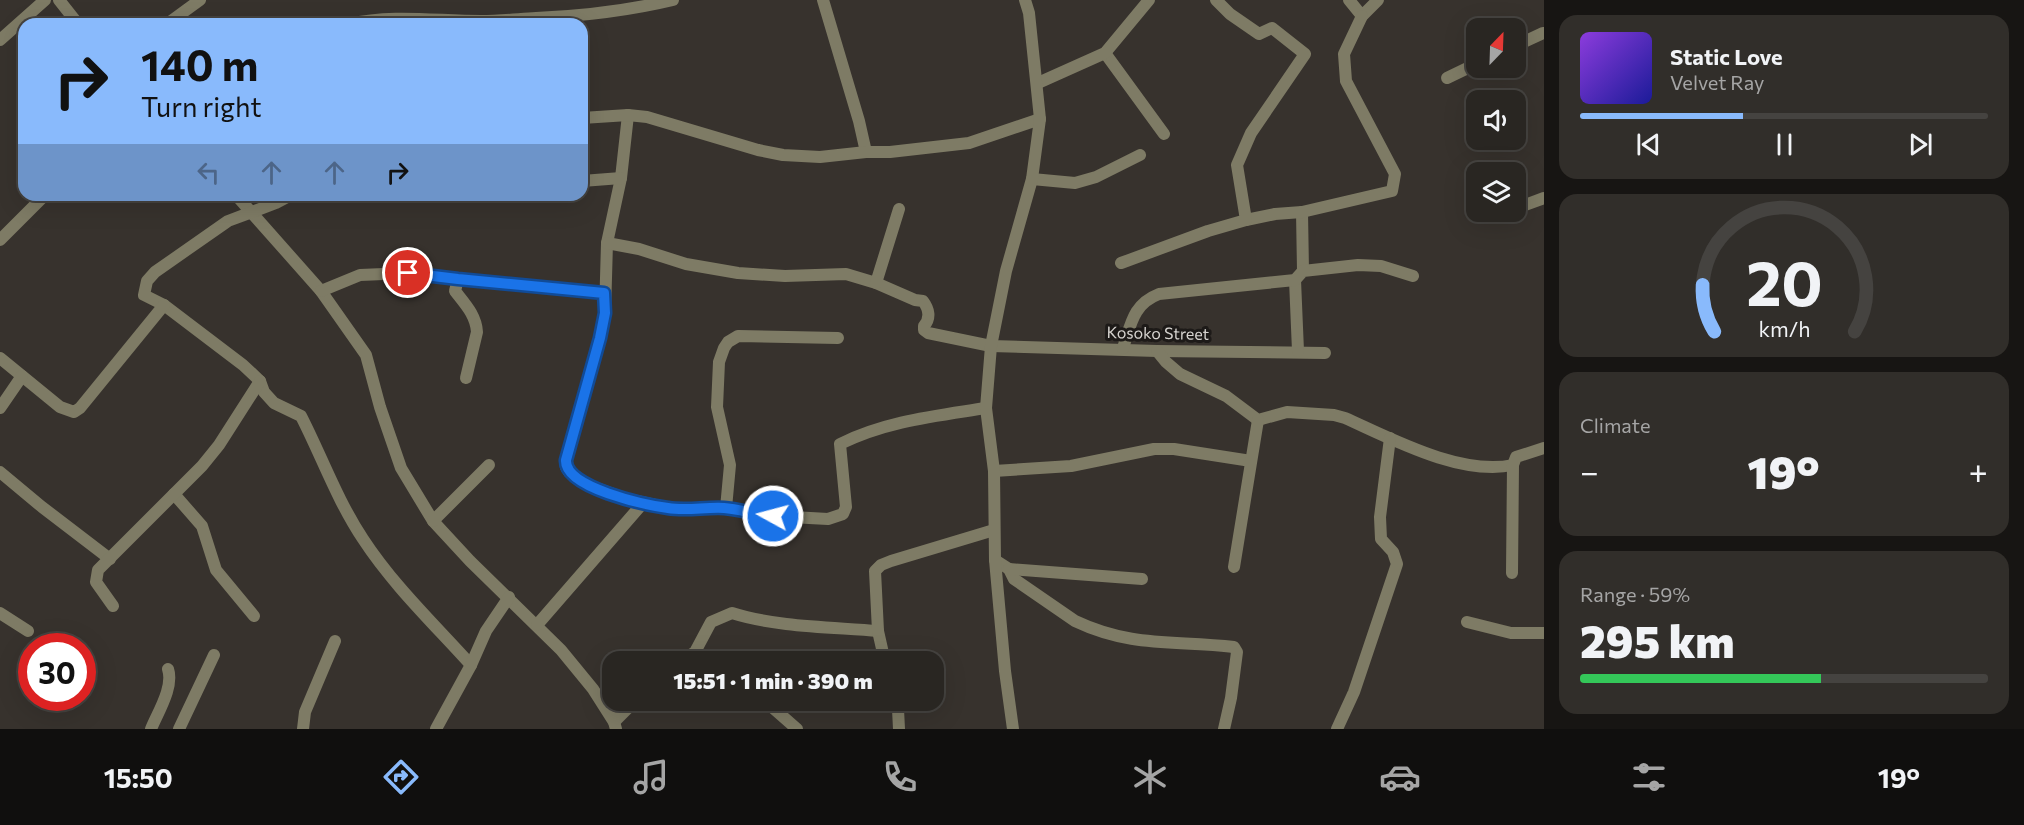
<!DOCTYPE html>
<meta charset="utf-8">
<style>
:root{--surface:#292622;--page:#312e2a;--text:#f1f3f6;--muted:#a5a5a5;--line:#454340;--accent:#89bafc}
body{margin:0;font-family:Commissioner,sans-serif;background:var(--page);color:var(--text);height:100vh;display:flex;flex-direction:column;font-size:22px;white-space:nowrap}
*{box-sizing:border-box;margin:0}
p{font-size:20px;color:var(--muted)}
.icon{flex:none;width:33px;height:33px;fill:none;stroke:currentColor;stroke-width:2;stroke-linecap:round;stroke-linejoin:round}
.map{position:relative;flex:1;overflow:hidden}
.drawer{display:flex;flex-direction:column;gap:15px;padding:15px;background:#171513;width:480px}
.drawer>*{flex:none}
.banner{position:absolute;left:18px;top:18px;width:570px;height:183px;border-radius:18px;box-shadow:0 6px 24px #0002,0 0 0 2px var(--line);background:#89bafc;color:#111;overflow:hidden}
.needle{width:39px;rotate:23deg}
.fabs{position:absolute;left:1466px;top:18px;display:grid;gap:12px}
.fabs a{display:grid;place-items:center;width:60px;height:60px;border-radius:12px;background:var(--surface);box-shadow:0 6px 24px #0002,0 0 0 2px var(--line);font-size:30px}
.speed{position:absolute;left:18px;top:633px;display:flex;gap:12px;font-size:30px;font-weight:700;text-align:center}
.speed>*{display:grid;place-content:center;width:78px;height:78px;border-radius:50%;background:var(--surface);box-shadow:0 6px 24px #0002,0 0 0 2px var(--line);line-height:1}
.speed .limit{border:9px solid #d22;background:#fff;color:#111}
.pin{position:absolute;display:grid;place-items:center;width:51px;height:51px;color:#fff;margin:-26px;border:3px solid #fff;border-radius:50%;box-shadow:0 2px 6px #0007}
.me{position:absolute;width:66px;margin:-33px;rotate:277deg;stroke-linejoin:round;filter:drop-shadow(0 0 4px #0008)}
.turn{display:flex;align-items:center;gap:21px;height:126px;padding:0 24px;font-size:27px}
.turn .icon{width:78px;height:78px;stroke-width:2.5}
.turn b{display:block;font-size:42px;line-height:51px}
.lanes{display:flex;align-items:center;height:57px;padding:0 24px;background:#0003;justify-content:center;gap:30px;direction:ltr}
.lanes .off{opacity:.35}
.big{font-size:45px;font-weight:800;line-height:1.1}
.drawer .card{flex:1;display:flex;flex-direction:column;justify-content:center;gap:9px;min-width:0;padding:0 21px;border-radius:18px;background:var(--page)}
.drawer .dial{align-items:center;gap:0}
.dial svg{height:156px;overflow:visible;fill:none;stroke:var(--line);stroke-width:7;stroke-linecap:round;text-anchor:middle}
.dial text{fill:var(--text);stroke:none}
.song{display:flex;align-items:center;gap:18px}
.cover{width:72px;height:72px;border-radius:9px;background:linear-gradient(135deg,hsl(270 70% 55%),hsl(240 70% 35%))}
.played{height:6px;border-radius:3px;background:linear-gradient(90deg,var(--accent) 40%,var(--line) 40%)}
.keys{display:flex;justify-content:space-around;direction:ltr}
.heat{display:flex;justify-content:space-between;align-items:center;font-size:33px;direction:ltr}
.charge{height:9px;border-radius:4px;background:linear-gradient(90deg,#34c759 59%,var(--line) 0)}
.trip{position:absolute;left:602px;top:651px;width:342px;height:60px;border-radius:18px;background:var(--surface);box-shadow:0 6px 24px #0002,0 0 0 2px var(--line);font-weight:800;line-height:60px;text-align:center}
.tabs{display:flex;height:96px;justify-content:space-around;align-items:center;background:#100f0e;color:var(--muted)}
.tabs .icon{width:42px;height:42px}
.tabs .current{color:var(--accent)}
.tabs b{font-size:27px;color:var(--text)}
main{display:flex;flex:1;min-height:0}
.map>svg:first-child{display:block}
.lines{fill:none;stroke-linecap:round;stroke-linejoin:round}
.minor{stroke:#7e7b65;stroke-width:12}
.route-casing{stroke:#114b97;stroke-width:15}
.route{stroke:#1a73e8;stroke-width:10}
.labels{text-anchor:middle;stroke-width:6;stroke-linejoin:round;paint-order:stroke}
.street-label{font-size:16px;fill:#d7d4d0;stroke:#1d1a18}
</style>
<main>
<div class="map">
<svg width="1544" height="729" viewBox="0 0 1544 729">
<rect width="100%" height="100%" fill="#37322d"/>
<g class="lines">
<g class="minor">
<path d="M59,0L78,24"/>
<path d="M823,0L859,121L866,152"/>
<path d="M1349,0L1362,16L1378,0"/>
<path d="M167,24L200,0"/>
<path d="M349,24C393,14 436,21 481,21C500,21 518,19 536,18C583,16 627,11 673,0"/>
<path d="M0,40L45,0"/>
<path d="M1515,46L1543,33"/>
<path d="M1105,53L1164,134"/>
<path d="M1447,78L1476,64"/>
<path d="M1038,83L1105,53L1149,0"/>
<path d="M628,115L621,178L607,243L605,313L600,338L566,460V467L569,472L585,484L624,498L670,508H726L755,515L828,519L843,514L846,507L840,444C886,421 936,416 986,408"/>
<path d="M582,118L628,115L647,117L758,150L783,155L820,157L866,152H890L969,143L1040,119"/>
<path d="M1032,179L1075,183L1096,177L1140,155"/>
<path d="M582,181L621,178"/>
<path d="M236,195L321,291L366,355L380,407L401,468L433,521L470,561L561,650L593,689L614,722L616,729"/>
<path d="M291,195L276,203L228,221L155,272L147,281L144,295L164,305L243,365L260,381L264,392L274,403L301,416C322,457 337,500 363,539C393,585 434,624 471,665"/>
<path d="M1522,206L1544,198"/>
<path d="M1302,212L1303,271"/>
<path d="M1246,220L1275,214L1302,212L1392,191L1395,174L1346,81L1344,54L1362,16"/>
<path d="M0,240L45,195"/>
<path d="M607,243L639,249L686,264L738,273L785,276L846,274L876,283L915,300L923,301C929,309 931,318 924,326V330L928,333L991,346L1157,351L1325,353"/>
<path d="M1121,263L1208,231L1246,220L1237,165L1251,133L1305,54L1272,28L1259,34L1230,14L1216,0"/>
<path d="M458,279L455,291C465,304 476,315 477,332L466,378"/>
<path d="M1295,280L1298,351"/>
<path d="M876,283L899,209"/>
<path d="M321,291L360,275L408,273L458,279L604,293"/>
<path d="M1123,348C1131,324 1133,304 1159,294L1295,280L1303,271L1358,265L1381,266L1413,276"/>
<path d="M1157,351L1166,362L1180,374L1226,396L1258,420L1287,412L1334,415L1345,418C1392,439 1460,476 1513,465"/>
<path d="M0,358L60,407L74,412L80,408L164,305"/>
<path d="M0,408L22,376"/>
<path d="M994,471L1071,466L1154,449H1174L1251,461"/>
<path d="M0,472L42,507L110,559"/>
<path d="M174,494L202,526L216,570L254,616"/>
<path d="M726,508L730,465L717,407L719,362L724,348L728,342L738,336L838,338"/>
<path d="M433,521L489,465"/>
<path d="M995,560L1009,569L1014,579L1075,621C1132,648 1175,640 1234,647L1237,652L1231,698L1224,729"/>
<path d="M1234,567L1258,420"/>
<path d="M1009,569L1142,579"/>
<path d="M1512,573L1513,465L1516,457L1544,448"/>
<path d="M113,606L96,582L98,570L202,466L219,445L260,381"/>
<path d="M0,613L28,631"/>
<path d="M1467,622L1511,633H1544"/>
<path d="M537,625L643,503"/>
<path d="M695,652L711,662"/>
<path d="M680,662L695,652L711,622L732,613C776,627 831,627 878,631"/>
<path d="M885,662L878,631L875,571L881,565L891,561L994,530"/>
<path d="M764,700L797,729"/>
<path d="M896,700L898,709L899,729"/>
<path d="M614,722L636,700"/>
<path d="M151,729C158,712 174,687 168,669"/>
<path d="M179,729L214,655"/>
<path d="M303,729L305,712L335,641"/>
<path d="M436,729L471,665L486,631L509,597"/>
<path d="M1013,729L1005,671L995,560L994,471L986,408L991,346L1006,271L1032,179L1040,119L1029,13L1025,0"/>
<path d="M1337,729L1354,692L1397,564L1393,552L1381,539L1380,517L1390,438"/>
</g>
</g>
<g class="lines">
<defs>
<path id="route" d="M408,273L458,279L604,293L605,313L600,338L566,460C564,488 646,505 668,508C686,511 705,507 724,508C740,509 756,515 773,516"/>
</defs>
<use href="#route" class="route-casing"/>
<use href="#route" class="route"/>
</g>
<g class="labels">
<g class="street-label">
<text transform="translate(1158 333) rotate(1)" y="6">Kosoko Street</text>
</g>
</g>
</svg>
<div class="fabs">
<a><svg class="needle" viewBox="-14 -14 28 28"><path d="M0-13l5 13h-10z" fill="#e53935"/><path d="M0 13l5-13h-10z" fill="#a5a5a5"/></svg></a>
<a><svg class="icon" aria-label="sound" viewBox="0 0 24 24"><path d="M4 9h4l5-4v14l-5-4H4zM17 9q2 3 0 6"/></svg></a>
<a><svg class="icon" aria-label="layers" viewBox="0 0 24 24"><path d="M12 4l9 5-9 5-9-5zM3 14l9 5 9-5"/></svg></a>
</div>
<div class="speed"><div class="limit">30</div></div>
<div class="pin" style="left:408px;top:273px;background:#d93025"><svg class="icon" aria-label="arrive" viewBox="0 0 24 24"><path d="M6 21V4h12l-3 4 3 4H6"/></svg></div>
<svg class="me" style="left:773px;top:516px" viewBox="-20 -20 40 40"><circle r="17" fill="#1a73e8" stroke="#fff" stroke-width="3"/><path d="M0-11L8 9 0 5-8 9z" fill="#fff"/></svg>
<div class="trip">15:51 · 1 min · 390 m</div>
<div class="banner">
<div class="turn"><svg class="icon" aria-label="right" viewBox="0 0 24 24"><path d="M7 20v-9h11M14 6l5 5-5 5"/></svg><div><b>140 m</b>Turn right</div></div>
<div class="lanes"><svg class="icon off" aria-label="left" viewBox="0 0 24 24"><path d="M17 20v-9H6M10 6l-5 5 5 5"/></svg><svg class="icon off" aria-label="ahead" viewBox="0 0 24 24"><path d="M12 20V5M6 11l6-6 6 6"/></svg><svg class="icon off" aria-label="ahead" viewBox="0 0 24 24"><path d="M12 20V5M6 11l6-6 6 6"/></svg><svg class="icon" aria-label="right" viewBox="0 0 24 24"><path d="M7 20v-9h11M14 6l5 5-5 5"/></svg></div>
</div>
</div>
<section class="drawer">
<div class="card">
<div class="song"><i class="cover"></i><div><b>Static Love</b><p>Velvet Ray</p></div></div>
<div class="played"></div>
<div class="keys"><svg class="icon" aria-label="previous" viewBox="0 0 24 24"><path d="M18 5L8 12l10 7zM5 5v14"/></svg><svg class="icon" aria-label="pause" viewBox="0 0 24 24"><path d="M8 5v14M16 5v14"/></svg><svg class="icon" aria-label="next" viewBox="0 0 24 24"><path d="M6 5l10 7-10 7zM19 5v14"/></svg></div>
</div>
<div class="card dial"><svg viewBox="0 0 100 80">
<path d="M14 69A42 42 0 1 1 86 69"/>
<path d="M14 69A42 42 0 0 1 8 45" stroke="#89bafc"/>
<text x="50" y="56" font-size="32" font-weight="700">20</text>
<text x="50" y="72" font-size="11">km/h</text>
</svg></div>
<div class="card"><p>Climate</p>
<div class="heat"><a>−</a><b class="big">19°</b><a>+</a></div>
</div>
<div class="card"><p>Range · 59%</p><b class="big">295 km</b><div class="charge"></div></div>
</section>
</main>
<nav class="tabs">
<b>15:50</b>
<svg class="icon current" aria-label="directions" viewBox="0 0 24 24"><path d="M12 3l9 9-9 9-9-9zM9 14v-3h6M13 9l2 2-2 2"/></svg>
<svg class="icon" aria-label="music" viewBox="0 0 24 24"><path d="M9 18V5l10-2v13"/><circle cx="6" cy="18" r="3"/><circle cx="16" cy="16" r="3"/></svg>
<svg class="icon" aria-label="phone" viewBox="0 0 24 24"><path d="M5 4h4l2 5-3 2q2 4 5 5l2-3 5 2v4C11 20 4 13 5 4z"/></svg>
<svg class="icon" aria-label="climate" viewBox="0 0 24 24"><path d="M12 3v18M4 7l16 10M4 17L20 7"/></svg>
<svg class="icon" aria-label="car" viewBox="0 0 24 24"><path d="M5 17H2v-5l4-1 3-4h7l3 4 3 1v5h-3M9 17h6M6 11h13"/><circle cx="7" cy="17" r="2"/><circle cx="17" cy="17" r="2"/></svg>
<svg class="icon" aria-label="filters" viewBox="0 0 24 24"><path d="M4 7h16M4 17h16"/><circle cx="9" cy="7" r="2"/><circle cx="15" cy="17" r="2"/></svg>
<b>19°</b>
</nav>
